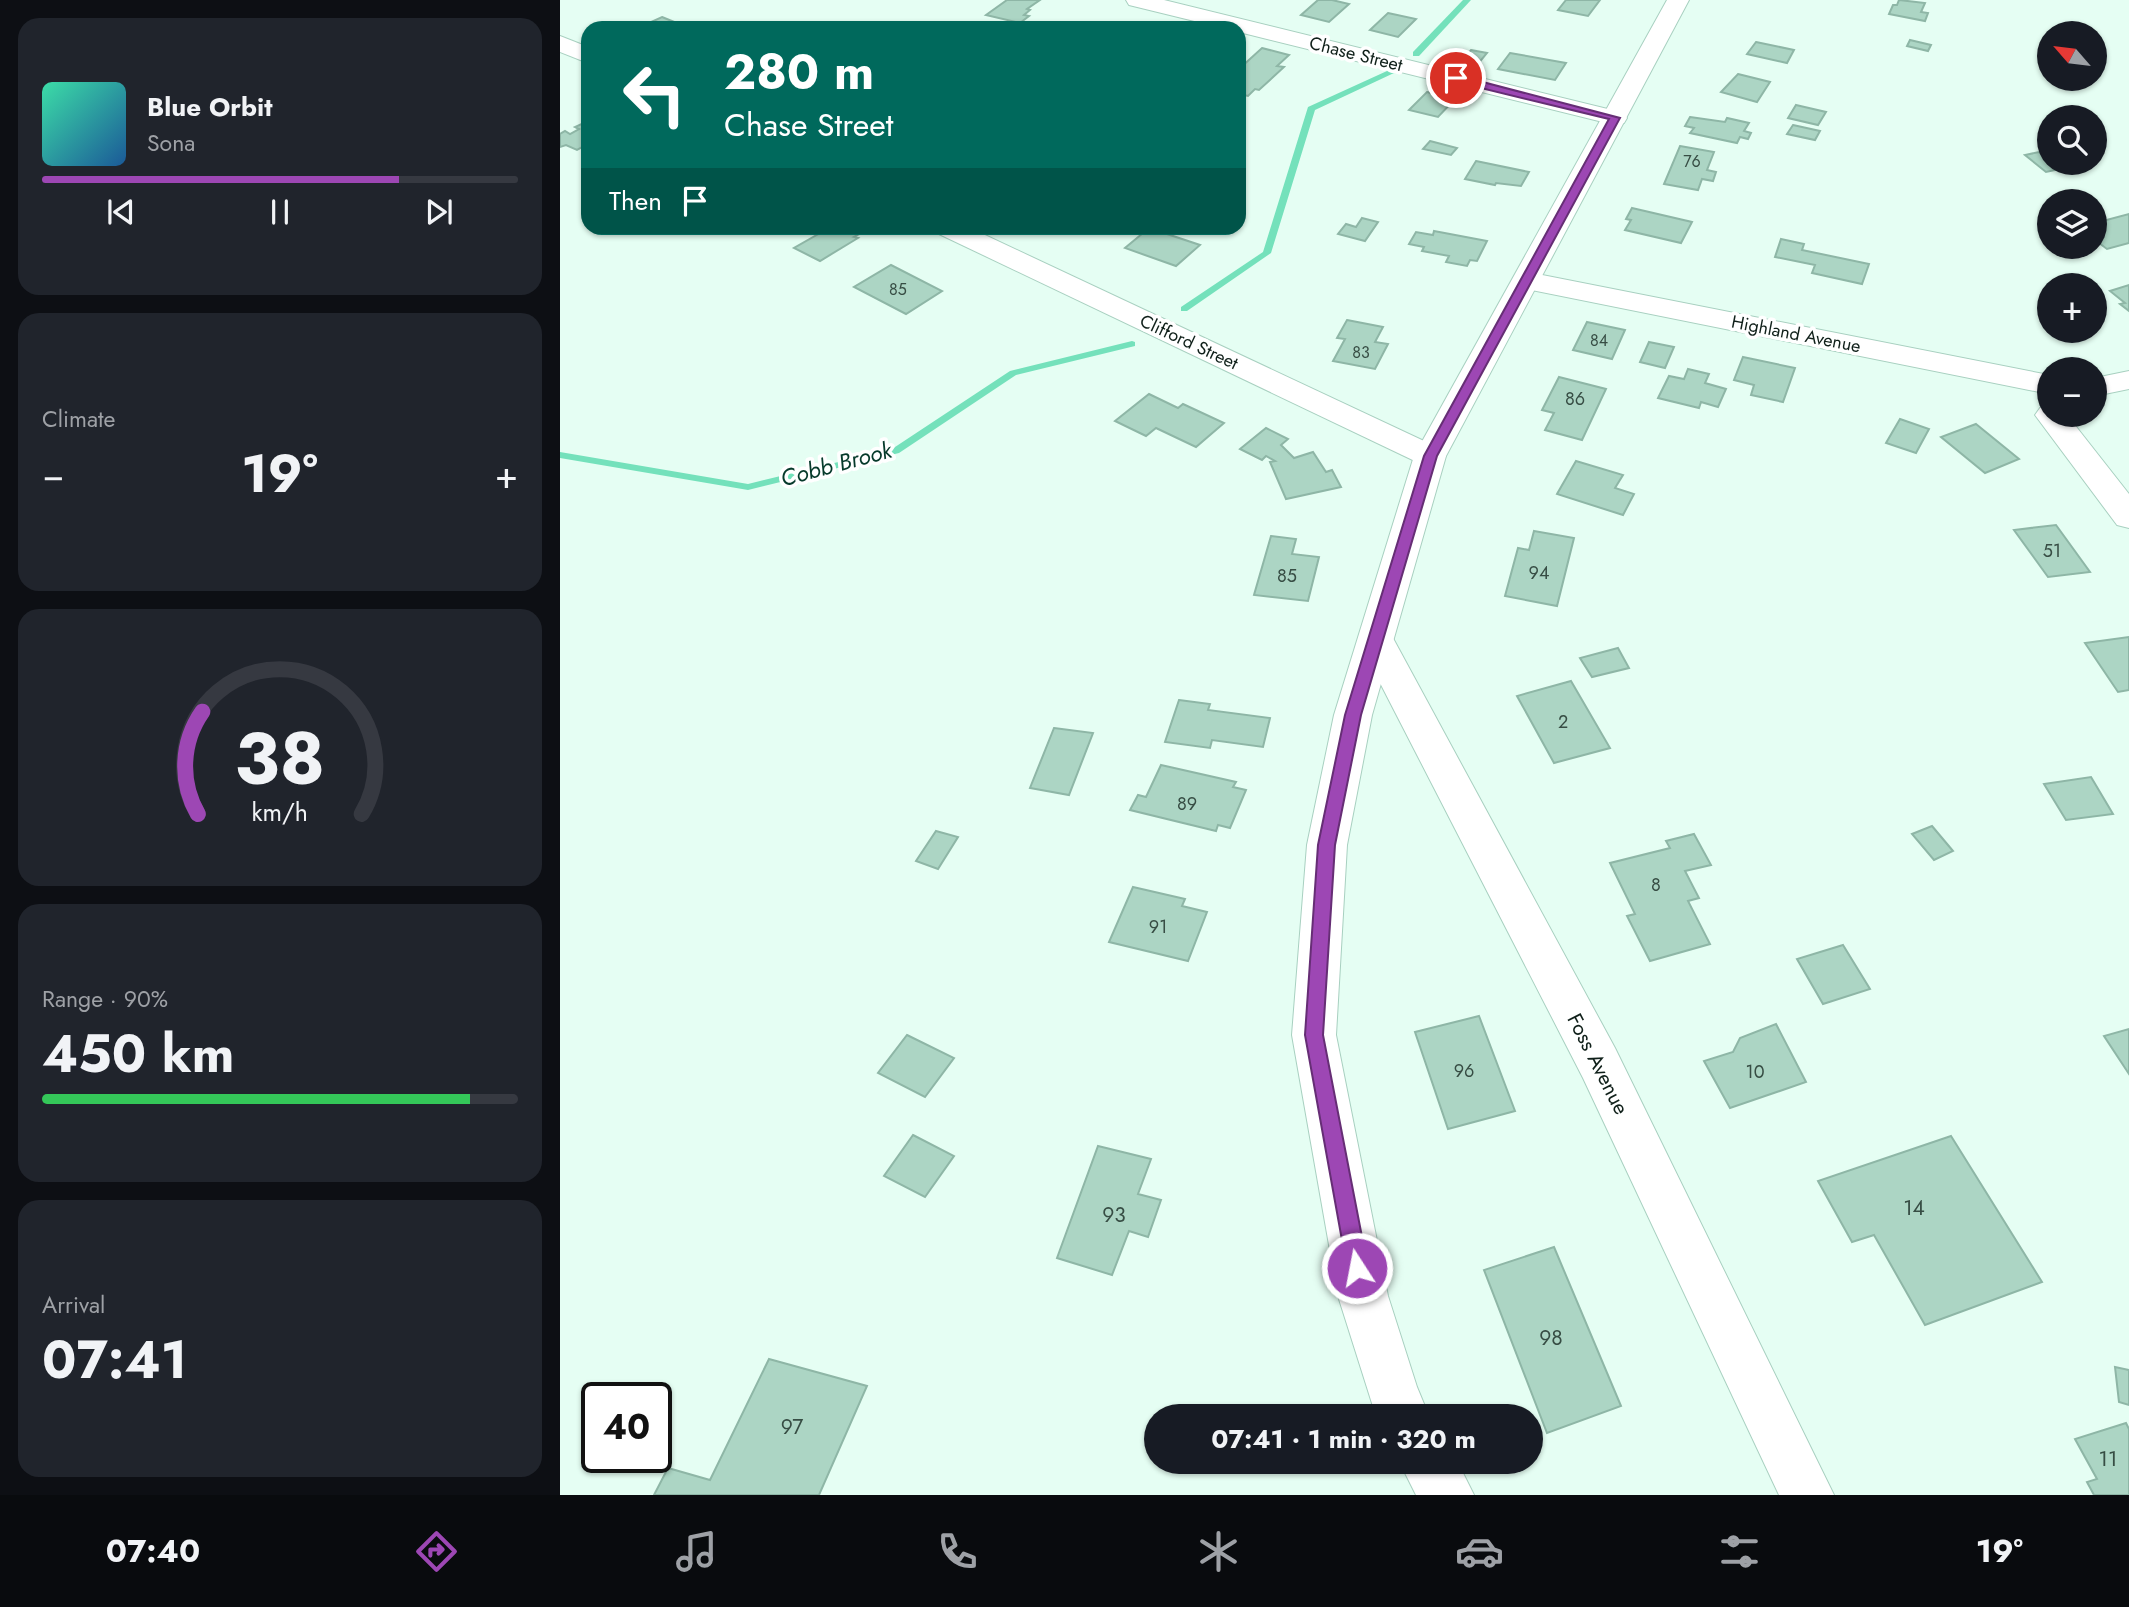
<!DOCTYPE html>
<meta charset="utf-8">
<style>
:root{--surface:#171b24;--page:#20242c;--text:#f1f3f6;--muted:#9ea1a6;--line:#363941;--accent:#9d47b4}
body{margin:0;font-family:Jost,sans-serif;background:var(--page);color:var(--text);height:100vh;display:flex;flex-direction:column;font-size:26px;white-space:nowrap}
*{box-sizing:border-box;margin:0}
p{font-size:23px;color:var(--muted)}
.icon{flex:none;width:38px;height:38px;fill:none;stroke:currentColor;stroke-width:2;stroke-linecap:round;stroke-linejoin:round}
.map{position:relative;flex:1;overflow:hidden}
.sheet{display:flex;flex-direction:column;gap:18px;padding:18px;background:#0d0f14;width:560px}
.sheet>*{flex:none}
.top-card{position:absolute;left:21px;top:21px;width:665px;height:214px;border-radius:21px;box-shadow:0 2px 5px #0004;background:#00695c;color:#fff;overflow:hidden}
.needle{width:46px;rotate:298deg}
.fabs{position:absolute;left:1477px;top:21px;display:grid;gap:14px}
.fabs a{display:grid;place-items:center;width:70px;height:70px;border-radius:50%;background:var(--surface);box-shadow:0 2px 5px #0004;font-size:35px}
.speed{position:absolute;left:21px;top:1382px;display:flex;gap:14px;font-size:35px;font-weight:700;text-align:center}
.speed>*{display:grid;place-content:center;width:91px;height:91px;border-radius:50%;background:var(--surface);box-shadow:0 2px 5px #0004;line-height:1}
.speed .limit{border:4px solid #111;border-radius:10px;background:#fff;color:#111}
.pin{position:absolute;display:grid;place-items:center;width:60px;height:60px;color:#fff;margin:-30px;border:4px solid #fff;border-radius:50%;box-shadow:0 2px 7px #0007}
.me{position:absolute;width:77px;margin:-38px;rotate:349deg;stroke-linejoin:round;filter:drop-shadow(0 0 5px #0008)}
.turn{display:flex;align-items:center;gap:24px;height:147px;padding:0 28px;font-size:32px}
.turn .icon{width:91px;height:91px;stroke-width:2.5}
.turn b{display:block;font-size:49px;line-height:60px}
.then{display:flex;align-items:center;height:66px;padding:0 28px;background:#0003;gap:14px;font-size:26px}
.big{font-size:52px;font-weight:700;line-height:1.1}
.sheet .widget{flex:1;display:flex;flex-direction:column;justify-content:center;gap:10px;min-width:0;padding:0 24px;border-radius:21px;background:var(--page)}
.sheet .dial{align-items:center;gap:0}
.dial svg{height:182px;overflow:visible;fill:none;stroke:var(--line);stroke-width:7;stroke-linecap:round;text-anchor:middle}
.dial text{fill:var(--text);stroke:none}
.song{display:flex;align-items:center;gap:21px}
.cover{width:84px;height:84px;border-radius:10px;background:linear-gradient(135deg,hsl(160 70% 55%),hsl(210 70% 35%))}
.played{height:7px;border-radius:4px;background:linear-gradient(90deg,var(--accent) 75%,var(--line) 75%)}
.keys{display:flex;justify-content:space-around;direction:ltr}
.heat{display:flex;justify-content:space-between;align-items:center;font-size:38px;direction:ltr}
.charge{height:10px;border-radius:5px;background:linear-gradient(90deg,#34c759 90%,var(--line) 0)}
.trip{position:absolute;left:584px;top:1404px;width:399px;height:70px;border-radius:35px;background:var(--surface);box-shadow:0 2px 5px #0004;font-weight:700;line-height:70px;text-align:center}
.menu{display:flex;height:112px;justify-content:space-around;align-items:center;background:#090b0e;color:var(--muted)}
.menu .icon{width:49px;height:49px}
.menu .selected{color:var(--accent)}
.menu b{font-size:32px;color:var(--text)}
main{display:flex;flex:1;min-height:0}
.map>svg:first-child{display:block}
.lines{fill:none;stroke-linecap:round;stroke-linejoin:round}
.stream{fill:#74e1bb;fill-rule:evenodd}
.building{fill:#acd5c4;stroke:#8eb6a6;stroke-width:2}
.street-casing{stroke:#a8d0c0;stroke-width:2}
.secondary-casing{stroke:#a8d0c0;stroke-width:2}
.street{fill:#fff;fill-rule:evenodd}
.secondary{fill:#fff;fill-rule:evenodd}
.route{fill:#9d47b4;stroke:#662e75;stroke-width:2}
.labels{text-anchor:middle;stroke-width:7;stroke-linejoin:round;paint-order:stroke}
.far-number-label{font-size:16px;fill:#374d44}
.far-street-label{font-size:18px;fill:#10201a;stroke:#fff}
.number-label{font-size:18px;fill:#374d44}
.street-label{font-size:21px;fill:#10201a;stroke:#fff}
.near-number-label{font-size:21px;fill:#374d44}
.water-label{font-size:23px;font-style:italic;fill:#063a2b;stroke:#fff}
</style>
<main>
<section class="sheet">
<div class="widget">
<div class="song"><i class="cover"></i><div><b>Blue Orbit</b><p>Sona</p></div></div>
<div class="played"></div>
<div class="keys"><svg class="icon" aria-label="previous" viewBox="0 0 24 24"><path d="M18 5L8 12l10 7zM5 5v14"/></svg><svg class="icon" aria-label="pause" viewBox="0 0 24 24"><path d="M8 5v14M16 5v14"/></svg><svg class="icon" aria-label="next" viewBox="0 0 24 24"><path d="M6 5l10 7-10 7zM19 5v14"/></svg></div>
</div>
<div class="widget"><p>Climate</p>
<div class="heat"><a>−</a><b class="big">19°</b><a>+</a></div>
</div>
<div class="widget dial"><svg viewBox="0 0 100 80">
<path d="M14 69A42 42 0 1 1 86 69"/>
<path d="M14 69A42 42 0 0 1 16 24" stroke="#9d47b4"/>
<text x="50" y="56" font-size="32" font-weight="700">38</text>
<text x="50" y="72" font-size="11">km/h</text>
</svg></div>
<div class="widget"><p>Range · 90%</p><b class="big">450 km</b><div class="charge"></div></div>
<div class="widget"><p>Arrival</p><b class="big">07:41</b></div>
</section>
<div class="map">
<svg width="1569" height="1495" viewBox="0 0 1569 1495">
<rect width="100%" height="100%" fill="#e5fef3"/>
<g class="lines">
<g class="stream">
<path d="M903,0H911L859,56H853V52Z"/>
<path d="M827,71L834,73L755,110L711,253L627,311H621V307L703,252L748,107Z"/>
<path d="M572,341L575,342V346L456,375L339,453L188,490L0,458V452L188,484L332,449L450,371Z"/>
</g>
</g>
<g class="building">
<path d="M447,0H480L467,9L470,10L464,15L469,16L460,23L426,15Z"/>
<path d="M758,0H772L789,4L769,22L741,15Z"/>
<path d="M1006,0H1040L1028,16L998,10Z"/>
<path d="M1339,0L1365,3L1361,12L1368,13L1365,21L1329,14L1333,5H1337Z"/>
<path d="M828,13L856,19L838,37L810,30Z"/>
<path d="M102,17L129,28H78Z"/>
<path d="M1350,40L1371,45L1368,51L1347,46Z"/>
<path d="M1196,42L1234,50L1227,63L1187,54Z"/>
<path d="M702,48L729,55L717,66L724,67L699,90L695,89L688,96L679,94V69Z"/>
<path d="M911,50L927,53L918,64L902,61Z"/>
<path d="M950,53L1006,63L995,80L938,69Z"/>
<path d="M1178,74L1210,82L1197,102L1161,92Z"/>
<path d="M867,92L895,99L878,117L849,110Z"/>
<path d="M1236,105L1266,112L1258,125L1228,118Z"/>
<path d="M1130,117L1165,122L1167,118L1189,123L1184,131L1191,133L1188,139L1180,137L1177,143L1130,133L1134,128L1125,126Z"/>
<path d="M28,121V144L17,150L6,145L0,147V134L5,131L10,134L19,129L15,127Z"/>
<path d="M1233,125L1260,131L1255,140L1227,134Z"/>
<path d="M870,141L897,148L891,155L863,149Z"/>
<path d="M1120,146L1154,152L1147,170L1156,172L1153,181L1142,179L1138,190L1104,184Z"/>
<path d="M1489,150V163H1510L1514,166L1486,172L1465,155Z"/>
<path d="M916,161L969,172L961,186L936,183L935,185L905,179Z"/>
<path d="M1072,208L1132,222L1121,243L1065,230L1071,220L1066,219Z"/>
<path d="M1569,214V243L1547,249L1535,240V223Z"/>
<path d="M802,218L818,222L805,241L778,234L786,224L796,227Z"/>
<path d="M269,228H293L303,232L294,237L298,238L260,261L234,248Z"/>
<path d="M589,228L640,245L616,266L565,248Z"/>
<path d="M874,231L927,241L917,261L910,260L907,266L886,262L889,256L862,251L864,247L849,244L856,232L873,235Z"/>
<path d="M1221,239L1244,244L1242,250L1309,264L1302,284L1252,273L1255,265L1215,257Z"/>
<path d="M331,265L382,291L346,314L294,287Z"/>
<path d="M1569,285V311L1560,304L1565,303L1550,291Z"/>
<path d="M787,320L823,327L815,342L828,344L815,369L773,361L785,339L777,338Z"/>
<path d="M1027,322L1065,330L1052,359L1013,350Z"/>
<path d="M1089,342L1114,347L1105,368L1080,362Z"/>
<path d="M1183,357L1235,368L1223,402L1191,395L1194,385L1174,380Z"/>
<path d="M1128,369L1149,374L1145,383L1166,389L1158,407L1141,402L1139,408L1098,398L1109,376L1124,379Z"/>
<path d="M999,377L1046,389L1022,440L985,430L994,413L982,410Z"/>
<path d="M589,394L618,408L623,404L664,423L636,447L596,428L586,436L555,421Z"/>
<path d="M1340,419L1369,429L1356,453L1326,443Z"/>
<path d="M1416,424L1459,459L1425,473L1381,437Z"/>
<path d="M706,428L728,439L721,445L734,458L753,452L766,472L772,470L781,487L726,499L710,462L715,461L706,456L702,460L680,449Z"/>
<path d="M1016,461L1063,475L1055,488L1074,494L1063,515L997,494Z"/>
<path d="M1496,525L1530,572L1488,577L1454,530Z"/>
<path d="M974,531L1014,538L997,606L945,596L958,548L969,550Z"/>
<path d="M711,536L736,539L732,554L759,557L748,601L694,595Z"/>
<path d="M1569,637V690L1558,692L1525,643Z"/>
<path d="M1058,648L1069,668L1032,677L1020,658Z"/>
<path d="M1011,681L1050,748L994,763L957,696Z"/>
<path d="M619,700L650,704L648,710L710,718L703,747L652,740L650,748L605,742Z"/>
<path d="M494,728L533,733L509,795L470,788Z"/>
<path d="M601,765L676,782L673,787L686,790L670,828L658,825L656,831L570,810L578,795L586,797Z"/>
<path d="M1531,777L1553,814L1506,820L1484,784Z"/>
<path d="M1372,826L1393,851L1374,860L1352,834Z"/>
<path d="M376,831L398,837L378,869L356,861Z"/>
<path d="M1134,834L1151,865L1125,871L1139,898L1128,901L1150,944L1090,961L1067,916L1075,914L1050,863L1110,848L1106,841Z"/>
<path d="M573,887L625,899L622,906L647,912L628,961L549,942Z"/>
<path d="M1283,945L1310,989L1263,1004L1237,959Z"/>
<path d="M919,1016L955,1111L888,1129L855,1032Z"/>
<path d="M1216,1024L1246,1082L1170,1108L1144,1061L1173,1052L1180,1038Z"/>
<path d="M1569,1029V1074L1544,1036Z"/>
<path d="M347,1035L394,1058L365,1097L318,1073Z"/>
<path d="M353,1135L394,1156L365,1197L324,1176Z"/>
<path d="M1391,1136L1482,1282L1365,1325L1314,1235L1292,1242L1258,1181Z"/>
<path d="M538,1146L591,1159L578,1194L601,1200L588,1237L569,1231L552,1275L497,1258Z"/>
<path d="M994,1247L1061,1406L987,1433L924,1270Z"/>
<path d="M209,1359L307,1386L259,1495H94L108,1468L150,1480Z"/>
<path d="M1555,1367L1569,1370V1405L1559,1402Z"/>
<path d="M1566,1423L1569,1429V1495H1534L1527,1482L1537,1479L1515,1439Z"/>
</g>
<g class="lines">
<defs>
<g id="street">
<path d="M566,0H604L1064,113L1067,118L1064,123L1055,125L679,32V28H663L569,5Z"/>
<path d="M0,36L28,47V63L0,52Z"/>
<path d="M375,228H410L881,449L886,456L881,463L870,466L859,463L379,234Z"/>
<path d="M967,272L1489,375V394L957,287L953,281L957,275Z"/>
<path d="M1569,371V389L1535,396V378Z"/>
<path d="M1489,406V415H1507L1569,494V528L1557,525L1475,415L1480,408Z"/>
<path d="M816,627L829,631L834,640L1055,1048L1274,1495H1219L1023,1078L798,640L803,631Z"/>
</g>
<g id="secondary">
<path d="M1107,0H1129L886,456L812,715L787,845L776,1035L828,1296L857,1387L869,1416H816L778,1296L732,1035L747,845L774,715L854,456Z"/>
<path d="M839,1461H897L914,1495H856Z"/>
</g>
</defs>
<use href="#street" class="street-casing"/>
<use href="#secondary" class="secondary-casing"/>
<use href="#street" class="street"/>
<use href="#secondary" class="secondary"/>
</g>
<path class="route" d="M896,75L1060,118L877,456L801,715L775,845L763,1035L808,1268L805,1275L797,1278L790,1275L787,1268L745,1035L758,845L785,715L864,456L1049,119L892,81L891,78Z"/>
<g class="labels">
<g class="far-number-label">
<text x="1132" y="167">76</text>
<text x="338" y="295">85</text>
<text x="1039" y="346">84</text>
<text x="801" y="358">83</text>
</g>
<g class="far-street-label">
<text transform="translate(796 54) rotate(14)" y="6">Chase Street</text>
<text transform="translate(1236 334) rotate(11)" y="6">Highland Avenue</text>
<text transform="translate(629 342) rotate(25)" y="6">Clifford Street</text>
</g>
<g class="number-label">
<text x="1015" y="405">86</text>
<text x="1492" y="557">51</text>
<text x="979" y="579">94</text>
<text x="727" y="582">85</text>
<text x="1003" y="728">2</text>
<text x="627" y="810">89</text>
<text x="1096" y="891">8</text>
<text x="598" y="933">91</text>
<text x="904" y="1077">96</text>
<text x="1195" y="1078">10</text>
</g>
<g class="street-label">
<text transform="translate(1038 1064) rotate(63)" y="7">Foss Avenue</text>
</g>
<g class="near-number-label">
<text x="1354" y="1215">14</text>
<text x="554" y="1222">93</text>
<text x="991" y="1345">98</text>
<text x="232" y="1434">97</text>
<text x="1548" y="1466">11</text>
</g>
<g class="water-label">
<text transform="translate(276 464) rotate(-15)" y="8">Cobb Brook</text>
</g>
</g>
</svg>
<div class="fabs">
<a><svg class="needle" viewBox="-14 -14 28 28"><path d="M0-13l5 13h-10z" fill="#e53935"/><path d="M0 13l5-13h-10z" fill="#9ea1a6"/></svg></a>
<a><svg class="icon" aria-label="search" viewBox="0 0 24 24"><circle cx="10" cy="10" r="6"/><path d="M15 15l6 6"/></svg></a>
<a><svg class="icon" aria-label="layers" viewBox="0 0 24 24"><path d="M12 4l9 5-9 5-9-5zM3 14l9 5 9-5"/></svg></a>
<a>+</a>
<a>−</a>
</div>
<div class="speed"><div class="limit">40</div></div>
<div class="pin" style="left:896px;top:78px;background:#d93025"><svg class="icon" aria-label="arrive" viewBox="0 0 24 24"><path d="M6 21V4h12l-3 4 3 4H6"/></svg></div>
<svg class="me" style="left:797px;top:1268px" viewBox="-20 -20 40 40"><circle r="17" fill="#9d47b4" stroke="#fff" stroke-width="3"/><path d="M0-11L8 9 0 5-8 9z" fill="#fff"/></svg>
<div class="trip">07:41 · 1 min · 320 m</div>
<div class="top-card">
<div class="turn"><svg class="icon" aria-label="left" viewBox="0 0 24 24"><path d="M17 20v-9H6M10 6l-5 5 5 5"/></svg><div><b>280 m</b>Chase Street</div></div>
<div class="then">Then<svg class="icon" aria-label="arrive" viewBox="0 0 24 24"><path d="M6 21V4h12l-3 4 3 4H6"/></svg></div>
</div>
</div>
</main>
<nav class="menu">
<b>07:40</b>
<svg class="icon selected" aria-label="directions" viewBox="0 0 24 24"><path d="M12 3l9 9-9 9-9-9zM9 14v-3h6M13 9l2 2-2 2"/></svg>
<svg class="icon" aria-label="music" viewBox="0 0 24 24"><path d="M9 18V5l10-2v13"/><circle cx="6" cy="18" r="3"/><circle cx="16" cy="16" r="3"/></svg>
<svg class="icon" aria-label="phone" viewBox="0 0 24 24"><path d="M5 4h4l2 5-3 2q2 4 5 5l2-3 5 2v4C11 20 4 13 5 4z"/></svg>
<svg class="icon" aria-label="climate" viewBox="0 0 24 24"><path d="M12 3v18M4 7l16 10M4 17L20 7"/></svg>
<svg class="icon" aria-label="car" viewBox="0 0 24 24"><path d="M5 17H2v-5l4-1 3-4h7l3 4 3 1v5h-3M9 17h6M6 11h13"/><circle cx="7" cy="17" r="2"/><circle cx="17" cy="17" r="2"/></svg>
<svg class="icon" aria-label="filters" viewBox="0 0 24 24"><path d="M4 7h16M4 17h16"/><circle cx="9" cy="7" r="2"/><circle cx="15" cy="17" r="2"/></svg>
<b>19°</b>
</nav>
